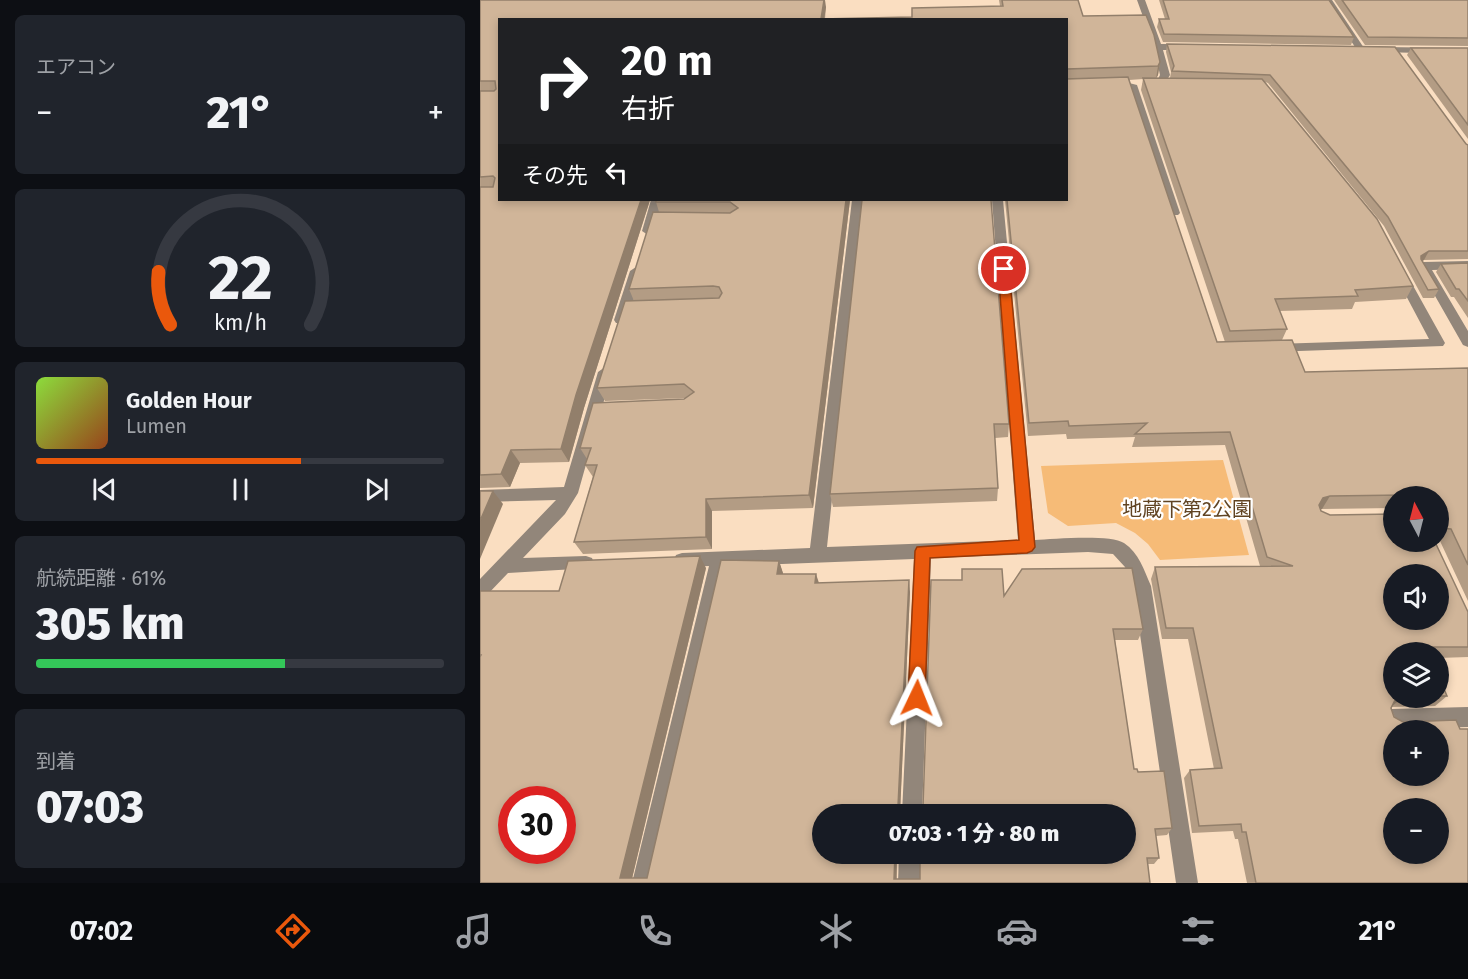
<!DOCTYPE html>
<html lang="ja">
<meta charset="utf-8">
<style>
:root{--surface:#171b24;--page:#20242c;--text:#f1f3f6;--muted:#9ea1a6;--line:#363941;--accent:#ea580c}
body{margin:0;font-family:"Fira Sans","Noto Sans JP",sans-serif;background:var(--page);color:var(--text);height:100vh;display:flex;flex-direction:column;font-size:22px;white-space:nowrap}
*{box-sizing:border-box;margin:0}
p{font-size:20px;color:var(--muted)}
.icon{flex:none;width:33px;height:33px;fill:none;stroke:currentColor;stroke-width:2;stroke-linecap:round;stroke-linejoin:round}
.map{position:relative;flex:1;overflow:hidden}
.panel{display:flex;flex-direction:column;gap:15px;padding:15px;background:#0d0f14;width:480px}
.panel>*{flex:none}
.guide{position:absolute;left:18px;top:18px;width:570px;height:183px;border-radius:0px;box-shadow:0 3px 9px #0003;background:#202124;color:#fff;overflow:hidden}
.needle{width:39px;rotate:353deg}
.controls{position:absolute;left:903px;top:486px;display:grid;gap:12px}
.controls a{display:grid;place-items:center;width:66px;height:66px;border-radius:50%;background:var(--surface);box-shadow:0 3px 9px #0003;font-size:30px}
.speed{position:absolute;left:18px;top:786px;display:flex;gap:12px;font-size:30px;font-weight:700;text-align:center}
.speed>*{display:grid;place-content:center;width:78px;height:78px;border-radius:50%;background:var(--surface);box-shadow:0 3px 9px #0003;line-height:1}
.speed .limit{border:9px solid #d22;background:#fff;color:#111}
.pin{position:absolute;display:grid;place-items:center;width:51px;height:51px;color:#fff;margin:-26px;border:3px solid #fff;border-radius:50%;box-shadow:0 2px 6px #0007}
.me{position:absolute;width:66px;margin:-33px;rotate:2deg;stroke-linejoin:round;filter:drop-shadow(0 0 4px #0008)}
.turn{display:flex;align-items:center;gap:21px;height:126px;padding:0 24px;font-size:27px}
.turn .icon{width:78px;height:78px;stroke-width:2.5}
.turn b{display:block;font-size:42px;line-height:51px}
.then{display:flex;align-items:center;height:57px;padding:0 24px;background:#0003;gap:12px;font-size:22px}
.big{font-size:45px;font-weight:800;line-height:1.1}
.panel .tile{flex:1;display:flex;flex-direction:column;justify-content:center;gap:9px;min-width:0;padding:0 21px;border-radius:9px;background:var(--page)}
.panel .dial{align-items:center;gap:0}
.dial svg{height:156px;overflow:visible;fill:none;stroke:var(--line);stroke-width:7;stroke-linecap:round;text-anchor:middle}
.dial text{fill:var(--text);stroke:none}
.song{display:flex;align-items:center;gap:18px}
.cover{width:72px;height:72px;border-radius:9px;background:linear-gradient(135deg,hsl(90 70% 55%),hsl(20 70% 35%))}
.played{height:6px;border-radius:3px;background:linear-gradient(90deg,var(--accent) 65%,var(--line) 65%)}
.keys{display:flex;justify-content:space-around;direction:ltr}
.heat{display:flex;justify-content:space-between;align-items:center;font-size:33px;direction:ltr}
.charge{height:9px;border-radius:4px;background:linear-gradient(90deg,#34c759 61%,var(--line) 0)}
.trip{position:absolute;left:332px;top:804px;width:324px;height:60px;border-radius:30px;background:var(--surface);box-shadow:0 3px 9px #0003;font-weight:800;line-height:60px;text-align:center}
.tab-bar{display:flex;height:96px;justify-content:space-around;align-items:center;background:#090b0e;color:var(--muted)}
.tab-bar .icon{width:42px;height:42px}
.tab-bar .selected{color:var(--accent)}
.tab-bar b{font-size:27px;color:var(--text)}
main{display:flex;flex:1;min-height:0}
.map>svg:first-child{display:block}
.green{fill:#f6bb77}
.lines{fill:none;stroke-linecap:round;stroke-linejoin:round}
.lane{fill:#92867a;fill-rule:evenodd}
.street{fill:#92867a;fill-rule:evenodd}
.wall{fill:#b39c84;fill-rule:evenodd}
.shaded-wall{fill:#927f6b}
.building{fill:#d0b599;stroke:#927f6b;stroke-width:1.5;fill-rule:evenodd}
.route{fill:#ea580c;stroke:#983908;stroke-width:1.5}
.labels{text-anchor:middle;stroke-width:4.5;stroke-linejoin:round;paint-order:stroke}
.park-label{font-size:20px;fill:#614422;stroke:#fff}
</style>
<main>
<section class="panel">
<div class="tile"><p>エアコン</p>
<div class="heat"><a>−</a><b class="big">21°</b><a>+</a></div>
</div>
<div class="tile dial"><svg viewBox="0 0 100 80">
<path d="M14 69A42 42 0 1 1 86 69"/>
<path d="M14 69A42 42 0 0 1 8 42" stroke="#ea580c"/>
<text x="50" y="56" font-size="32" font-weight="700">22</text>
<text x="50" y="72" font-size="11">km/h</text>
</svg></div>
<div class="tile">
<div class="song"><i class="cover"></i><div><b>Golden Hour</b><p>Lumen</p></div></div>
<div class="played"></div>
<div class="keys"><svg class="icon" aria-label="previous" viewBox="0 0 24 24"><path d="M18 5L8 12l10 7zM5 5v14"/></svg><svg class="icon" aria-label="pause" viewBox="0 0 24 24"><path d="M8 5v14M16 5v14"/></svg><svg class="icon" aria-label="next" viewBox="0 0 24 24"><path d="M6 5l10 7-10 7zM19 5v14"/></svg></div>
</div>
<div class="tile"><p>航続距離 · 61%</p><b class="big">305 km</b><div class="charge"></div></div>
<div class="tile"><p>到着</p><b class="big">07:03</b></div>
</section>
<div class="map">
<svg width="988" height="883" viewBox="0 0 988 883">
<rect width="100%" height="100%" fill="#fadec1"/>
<path class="green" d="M743,460L769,555L680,560L668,544L655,533L636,523L588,526L568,513L561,466Z"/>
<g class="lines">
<path class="lane" d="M988,707V727L912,729L905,726L902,719L905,712L912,709Z"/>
<g class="street">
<path d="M657,0H665L681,44H708L712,47L708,50H683L690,75L683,86L667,87L662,84L667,81H677L680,75L674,47Z"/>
<path d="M844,0H852L884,48L883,50H877Z"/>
<path d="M900,47L988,48V54L897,52L896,50Z"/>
<path d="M649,83L657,85L700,213L698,215H690L688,213L647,85Z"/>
<path d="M171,200H183L174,231L168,235L162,231Z"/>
<path d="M372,200H383L347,547L538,540L512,200H523L555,540C572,539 631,534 644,543C659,553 664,570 671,586L718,883H696L653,586L645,567L633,554L608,552L451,558L442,814H422L434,559L246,566L174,883H152L229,566L202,567L196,565L194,560L196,555L202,553L330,548Z"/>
<path d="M988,261V269L952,270L988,331V347L983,345L938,266L944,262Z"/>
<path d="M156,267L162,271L148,320L146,323H136L134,320L150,271Z"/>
<path d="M920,269L926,273L965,343L963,346L790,352L788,349L795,344L949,339L914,273Z"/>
<path d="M125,367L132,372L98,493L85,514L43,558L106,556L112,558L114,563L112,568L28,573L6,596L0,599V579L76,500L0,502V490L84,487L118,372Z"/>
<path d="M419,854H440V883H418Z"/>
</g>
</g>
<g class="wall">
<path d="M0,0L346,7L345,19L432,17L520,6L519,0H598L603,16L680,62L678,75L676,78H690L691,72L686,52L687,44L915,47L986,144L988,145V259L944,260L942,261L959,289L954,298H943L904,226L788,83L785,82L933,286L926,299L875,302L872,309L799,311L807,329L802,340L825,372L988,368V601L960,541H958V496H914V508L841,509V511L988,612V657L958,658V652H914V698H958V675L967,696L955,706L911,707V708L988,883H767L758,839H755L753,831L712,833L704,778L710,770L734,769L708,639H682L671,579L675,567L780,566L745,445L652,447L655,437L587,439L586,434L548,436L525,200H523H586V20L20,200H170L104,408L89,462L40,463L30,487L0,488ZM663,79L661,90L745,342H737L649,80Z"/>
<path d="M679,0H849L874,37L871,45L683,42L677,27L679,19H685Z"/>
<path d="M854,0H988V46L885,45Z"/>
<path d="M931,48H988V139L927,55Z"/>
<path d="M176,200H370L333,508L232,511V549L103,554L94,542L113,477L105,465L107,459L100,448L206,398L125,401L117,388L154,301L149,289L179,212L176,202Z"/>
<path d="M382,200L529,424L528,437L515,438L518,488L517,501L353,507L350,494Z"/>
<path d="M988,263V318L974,297H971L956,272L961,264Z"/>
<path d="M299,561L303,574L339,583L430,592L420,809H441L443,806L524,596L663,629L658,640H635L654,769L658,772L692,828L687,835L676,836L679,858L674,864H668L670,883H0V591H79L226,568L152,878H167ZM645,814L440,879H417V854H342Z"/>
</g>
<g class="shaded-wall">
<path d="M344,0H345L346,7L344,20H341Z"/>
<path d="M680,62L678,75L676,79L678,66Z"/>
<path d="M161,200H170L104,408L89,462L81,449L96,395Z"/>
<path d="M366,200H370L333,508L329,495Z"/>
<path d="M949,251L944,260L937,264L941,256Z"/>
<path d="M31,450L40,463L30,487L21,474Z"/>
<path d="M13,491L23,504L0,559V521Z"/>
<path d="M850,496L842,509L835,511L843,498Z"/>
<path d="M226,499L232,511V549L226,537Z"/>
<path d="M220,556L226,568L151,883L140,878Z"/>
<path d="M299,561L303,573L301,586L297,574Z"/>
<path d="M336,574L340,586L335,583Z"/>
<path d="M429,580L430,592L420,814L418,806Z"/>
<path d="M922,698L911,707L915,700Z"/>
<path d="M415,854H417L416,883L414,879Z"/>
</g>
<g class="building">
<path d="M0,0H344L341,19L432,17V8L523,6L522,0H598L603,16L666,15L674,35L680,62L678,66L587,69L586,71V20H20V200H161L96,395L81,449L31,450L21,474L0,475V187H13L15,178L13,176L0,177V91H14L16,89L15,81H0Z"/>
<path d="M683,0H849L874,37L684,34L679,19H689Z"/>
<path d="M862,0H988V38L888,37Z"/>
<path d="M687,44L915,47L986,144L988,145V251H949L941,256V259L959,289L948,290L908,217L790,75L692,71L694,66Z"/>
<path d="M931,48H988V125Z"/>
<path d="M648,77L737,342L812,340L825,372L988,368V565L971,529L958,528V496H925L923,495L850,496L843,498L839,505L841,511L850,515L914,514V542H955L988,612V647H948L950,652H914V698H921L915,700L911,708L914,717L923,722L976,720L980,729H988V883H776L766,832H762L761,824L719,826L710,770L742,768L713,628H686L675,567L813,566L787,557L750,432L655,434L667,423L589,426L588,421L549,423L527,200H586V79ZM914,574H958V620H914ZM914,730H958V776H914ZM914,808H958V854H914Z"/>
<path d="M663,78L782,79L897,219L933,286L875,290L878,296L795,299L807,329L750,331Z"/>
<path d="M176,200H366L329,495L226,499V537L94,542L117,465H105L111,448H100L113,403L204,399L214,392L204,384L117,388L145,301L239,298L242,293L239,287L233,286L149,289L173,212L250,213L258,208L250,202H176Z"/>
<path d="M382,200H511L529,424H514L518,488L350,494Z"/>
<path d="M988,263V301L979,289H976L961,264Z"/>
<path d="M0,491H13L0,521Z"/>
<path d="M220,556L140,878H167L241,560L299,561L297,574H336L335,583L429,580L418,806L420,809H441L443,806L451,580H482V569H522L524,596L542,569L652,568L663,629H633L654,769H657L658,772L684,771L692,828L675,829L679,858H667L670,883H0V657L1,655H0V591H79L88,561ZM32,800H82V850H32ZM342,814H645V854H440V879H414L415,854H342Z"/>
<path d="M958,675L967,696H958Z"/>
</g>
<path class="route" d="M524,265L529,269L555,547L552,551L547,553L450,558L445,698L443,704L437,707L431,704L428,698L435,551L437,547L539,540L518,269Z"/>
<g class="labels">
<g class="park-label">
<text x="707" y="516">地蔵下第2公園</text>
</g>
</g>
</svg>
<div class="controls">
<a><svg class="needle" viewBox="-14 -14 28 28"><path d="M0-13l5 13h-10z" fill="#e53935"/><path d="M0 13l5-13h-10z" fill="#9ea1a6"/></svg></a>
<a><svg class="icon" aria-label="sound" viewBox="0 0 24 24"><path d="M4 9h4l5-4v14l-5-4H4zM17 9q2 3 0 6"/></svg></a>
<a><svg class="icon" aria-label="layers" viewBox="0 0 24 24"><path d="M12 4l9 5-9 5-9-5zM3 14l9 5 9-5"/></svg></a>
<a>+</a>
<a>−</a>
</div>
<div class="speed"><div class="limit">30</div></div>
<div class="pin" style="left:524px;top:269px;background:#d93025"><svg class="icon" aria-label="arrive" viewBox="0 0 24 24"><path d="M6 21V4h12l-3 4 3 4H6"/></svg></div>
<svg class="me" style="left:437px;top:698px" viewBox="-20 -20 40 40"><path d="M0-17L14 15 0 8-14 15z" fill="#ea580c" stroke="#fff" stroke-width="4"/></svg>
<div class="trip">07:03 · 1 分 · 80 m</div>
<div class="guide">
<div class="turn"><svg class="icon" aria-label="right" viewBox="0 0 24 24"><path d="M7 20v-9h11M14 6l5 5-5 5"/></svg><div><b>20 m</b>右折</div></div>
<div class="then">その先<svg class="icon" aria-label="left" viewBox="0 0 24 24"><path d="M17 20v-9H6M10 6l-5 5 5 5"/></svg></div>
</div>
</div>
</main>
<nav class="tab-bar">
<b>07:02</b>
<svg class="icon selected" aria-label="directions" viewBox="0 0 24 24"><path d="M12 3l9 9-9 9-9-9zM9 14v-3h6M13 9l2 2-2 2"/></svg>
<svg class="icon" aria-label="music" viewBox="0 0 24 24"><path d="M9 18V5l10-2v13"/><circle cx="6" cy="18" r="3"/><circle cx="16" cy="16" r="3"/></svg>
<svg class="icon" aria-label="phone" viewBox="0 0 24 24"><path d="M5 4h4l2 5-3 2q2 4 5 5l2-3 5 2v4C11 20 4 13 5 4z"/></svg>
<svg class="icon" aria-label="climate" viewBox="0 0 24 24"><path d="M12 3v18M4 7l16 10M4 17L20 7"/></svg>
<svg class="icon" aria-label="car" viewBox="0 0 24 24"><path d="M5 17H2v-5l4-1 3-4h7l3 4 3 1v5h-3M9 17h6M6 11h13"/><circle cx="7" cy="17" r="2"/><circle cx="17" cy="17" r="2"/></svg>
<svg class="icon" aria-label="filters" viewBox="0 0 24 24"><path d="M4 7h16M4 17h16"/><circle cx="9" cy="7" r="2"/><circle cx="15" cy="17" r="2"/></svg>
<b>21°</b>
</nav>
